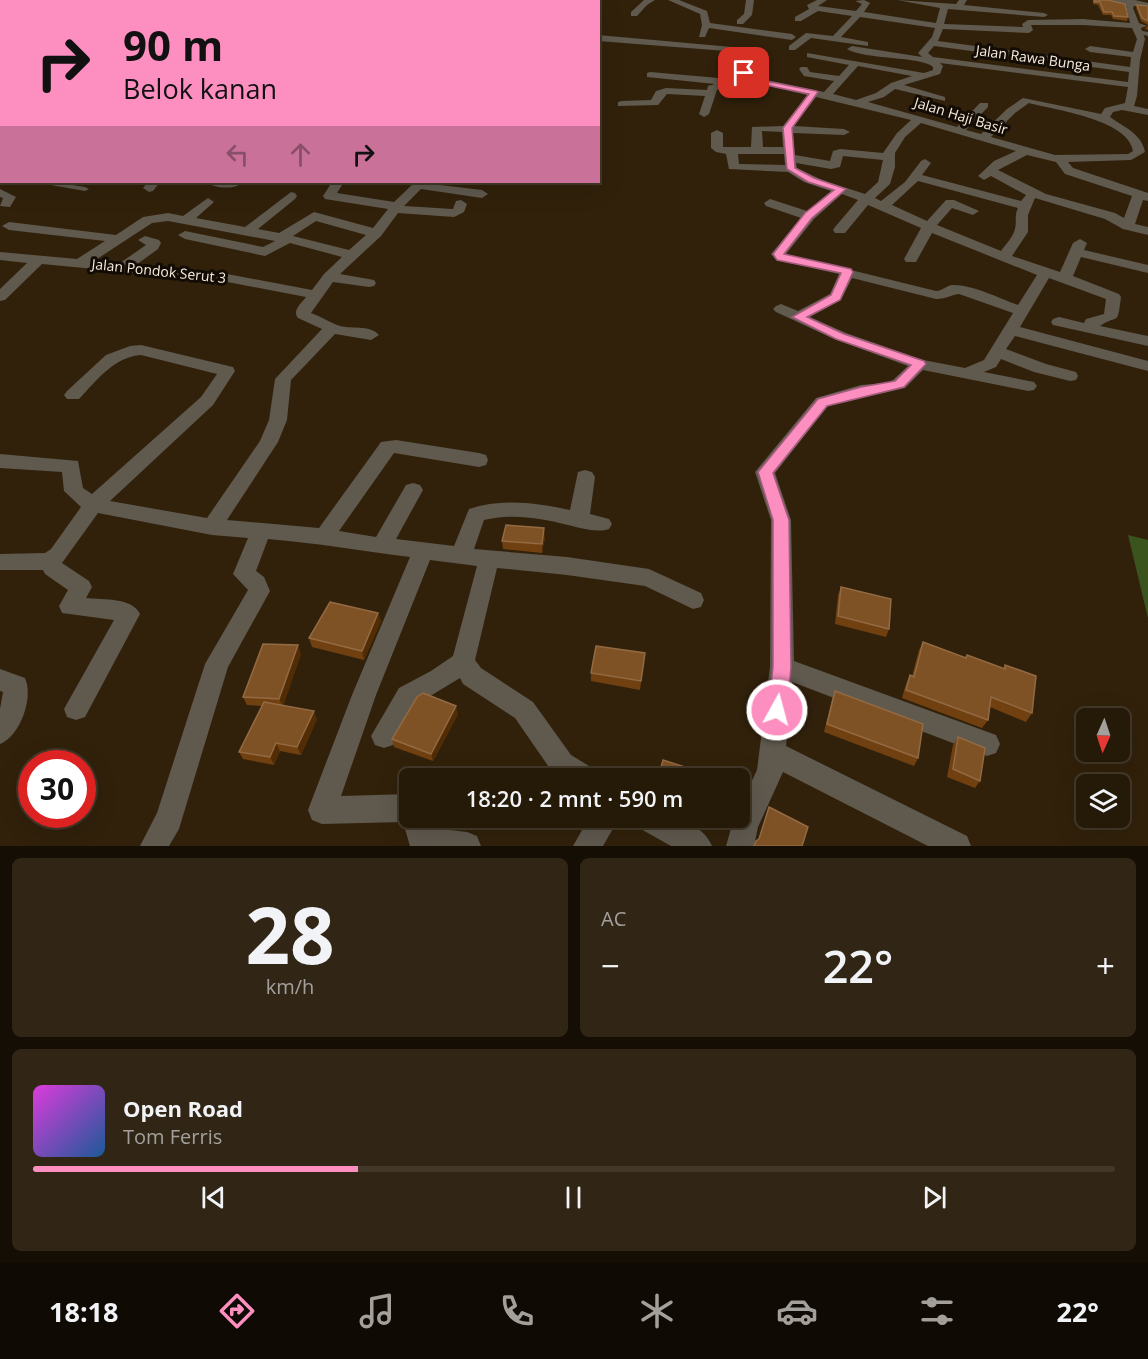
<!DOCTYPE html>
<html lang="id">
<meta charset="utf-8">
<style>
:root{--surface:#251908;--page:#312616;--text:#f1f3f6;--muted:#a3a09c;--line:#423829;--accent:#fd8ec0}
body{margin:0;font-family:"Open Sans",sans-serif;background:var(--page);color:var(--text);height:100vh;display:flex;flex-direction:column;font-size:22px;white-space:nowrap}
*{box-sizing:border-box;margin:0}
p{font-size:20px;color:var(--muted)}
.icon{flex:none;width:33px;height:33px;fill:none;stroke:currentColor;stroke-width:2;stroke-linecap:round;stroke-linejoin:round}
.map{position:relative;height:846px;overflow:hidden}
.drawer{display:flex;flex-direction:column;gap:12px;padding:12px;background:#140e04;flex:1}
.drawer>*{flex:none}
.hud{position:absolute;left:0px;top:0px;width:600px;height:183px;box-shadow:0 6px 24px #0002,0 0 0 2px var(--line);background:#fd8ec0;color:#111;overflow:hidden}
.needle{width:39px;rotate:183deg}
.fabs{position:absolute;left:1076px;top:708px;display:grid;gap:12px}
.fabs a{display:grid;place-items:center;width:54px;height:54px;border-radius:9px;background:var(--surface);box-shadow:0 6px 24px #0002,0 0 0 2px var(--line);font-size:30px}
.speed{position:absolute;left:18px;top:750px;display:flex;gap:12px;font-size:30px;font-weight:700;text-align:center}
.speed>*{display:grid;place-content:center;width:78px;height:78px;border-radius:50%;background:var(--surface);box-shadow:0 6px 24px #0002,0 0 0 2px var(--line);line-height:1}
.speed .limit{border:9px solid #d22;background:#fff;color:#111}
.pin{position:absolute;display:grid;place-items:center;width:51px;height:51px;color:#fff;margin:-26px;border-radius:12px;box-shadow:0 3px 9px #0006}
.me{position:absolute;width:66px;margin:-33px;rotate:7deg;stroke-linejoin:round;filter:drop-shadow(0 0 4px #0008)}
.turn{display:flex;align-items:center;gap:21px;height:126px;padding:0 24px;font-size:27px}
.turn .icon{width:78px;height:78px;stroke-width:2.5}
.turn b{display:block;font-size:42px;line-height:51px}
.lanes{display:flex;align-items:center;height:57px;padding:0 24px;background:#0003;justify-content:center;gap:30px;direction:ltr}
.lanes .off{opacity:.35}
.big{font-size:45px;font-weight:600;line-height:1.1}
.drawer .widget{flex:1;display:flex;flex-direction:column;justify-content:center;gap:9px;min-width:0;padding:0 21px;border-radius:9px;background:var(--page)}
.drawer .dial{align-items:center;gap:0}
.dial b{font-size:78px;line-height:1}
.song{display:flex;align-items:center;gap:18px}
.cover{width:72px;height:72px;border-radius:9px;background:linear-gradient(135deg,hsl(300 70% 55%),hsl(210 70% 35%))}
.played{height:6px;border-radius:3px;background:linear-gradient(90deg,var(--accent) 30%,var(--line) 30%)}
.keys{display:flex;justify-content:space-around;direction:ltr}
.heat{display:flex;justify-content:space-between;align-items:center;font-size:33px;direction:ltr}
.drawer .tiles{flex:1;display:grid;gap:12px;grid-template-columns:1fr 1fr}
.widget:last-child{grid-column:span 2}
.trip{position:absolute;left:399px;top:768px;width:351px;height:60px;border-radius:9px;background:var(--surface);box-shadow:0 6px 24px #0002,0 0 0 2px var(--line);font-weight:600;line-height:60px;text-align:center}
.tab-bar{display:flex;height:96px;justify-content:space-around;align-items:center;background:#0f0a03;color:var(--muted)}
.tab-bar .icon{width:42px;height:42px}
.tab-bar .current{color:var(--accent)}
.tab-bar b{font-size:27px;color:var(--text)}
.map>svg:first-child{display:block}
.green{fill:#3b541d}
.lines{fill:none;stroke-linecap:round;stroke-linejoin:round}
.lane{fill:#5f594e;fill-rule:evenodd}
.street{fill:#5f594e;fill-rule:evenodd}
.secondary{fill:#807765;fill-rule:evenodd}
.wall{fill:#714010}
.shaded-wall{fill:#512c04}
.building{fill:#7f5226;stroke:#926a43;stroke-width:1.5}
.route{fill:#fd8ec0;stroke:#a45c7d;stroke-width:1.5}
.labels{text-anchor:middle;stroke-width:6;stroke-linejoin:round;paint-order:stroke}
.far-street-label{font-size:14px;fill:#f7ecdf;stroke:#130c04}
</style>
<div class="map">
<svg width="1148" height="846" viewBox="0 0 1148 846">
<rect width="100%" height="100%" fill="#31210b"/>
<path class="green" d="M1128,535L1148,540V618Z"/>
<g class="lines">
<g class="lane">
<path d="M1138,30L1148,32V36L1136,33Z"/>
<path d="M41,182H54L85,187L89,189L85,191L45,184Z"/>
</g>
<g class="street">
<path d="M27,0H36L25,2Z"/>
<path d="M79,0H87L77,2Z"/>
<path d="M137,0H146L135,2Z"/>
<path d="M425,0H433L424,2Z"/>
<path d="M540,0H548L538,2Z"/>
<path d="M578,0H586L577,2Z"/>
<path d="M644,0H655L647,5L637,16H631V12Z"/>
<path d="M668,0H679L707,11L710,23L792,34L796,37L792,40L709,28L705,37H699L702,25L700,14Z"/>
<path d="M746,0H754L752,15L743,24H737V20L744,14Z"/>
<path d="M817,0H827L818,6L856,11L862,4L855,1L864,0L870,3L864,12L936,23L940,8L897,0L956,4L959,0H967L964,5L1044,13L1048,15L1044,17L948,9L944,24L1023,27L1022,24L1028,20L1083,19L1130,23L1126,5L1104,0H1135L1148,3V7L1134,6L1133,8L1139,23L1147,26L1141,28L1145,39L1140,60L1137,96L1134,106L1148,109V115L1122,110L1113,112L1110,117C1124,127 1142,134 1145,152L1131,160L1068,162L1073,168L1148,193V201L1143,200L1135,224L1148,227V235L1123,229L1105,219L1035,198L1028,215V232L1012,256L1060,272L1073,243L1080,239L1087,243L1084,250L1148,265V273L1081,257L1073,276L1119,294L1121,297C1117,328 1119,313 1100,326L1148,336V346L1053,325L1051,322L1053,319L1059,317L1084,323L1086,319L1104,314L1106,299L1049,278L1020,327L1148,361V371L1015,336L1006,349L1046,364L1076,372L1078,376L1076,380L1070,381L1034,372L1001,359L996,367L984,372L1034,382L1037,386L1034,390L1028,391L923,370L905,388L828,406L775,473L791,520L794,661L996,735L1000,744L996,753L987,756L792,682L786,746L967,836L971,846H928L783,772L758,827L754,846H726L734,818H740V806L757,770L770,667L771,520L755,472L816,398L861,385L886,383L893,380L908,366L834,339L776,312L773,309L776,306L781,304L798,311L830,294L839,274L776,260L771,254L801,218L766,206L764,203L770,199L807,211L831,191L804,182L788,172L729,169L726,154L716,152L711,148V133L717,130L723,133V147H751L752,127L783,126L807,95L751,82L726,51L598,41V35L732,47L757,78L824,92L834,81L804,76L799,69L801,67H807L810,72L839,76L849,65L807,57V53L924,73L933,70V67C921,56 865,60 847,49L852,46L922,57L918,53L932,37L935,28L860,17L841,37L868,42V46L811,38L795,50H789V46L806,33L833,36L852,16L818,11L801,21H795V17L809,9L807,5ZM1031,25H1083L1132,28L1137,39L1133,52L1090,46L1085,49L1090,52L1131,57L1130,67L938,41L943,29L1029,33L1033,30ZM934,46L1129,72L1128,82L933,57L928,53ZM940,63L1128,87L1125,103L1105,108L1101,114L1023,98L1007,109L981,134L966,130L988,107V103H980L957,127L868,102L884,97L895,89L945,101V97L904,85L940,74L943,66ZM858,66L912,76L891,83L876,93L856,100L833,94ZM816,97L911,120L897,133L883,153L840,149L833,151L830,161L795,155L793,133L844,135L850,132L844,129L794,126ZM1029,103C1054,110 1128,119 1133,151L1128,154L1055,155L991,137L1015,113ZM921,123L1016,151L994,161L978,176L984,180L991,176L1026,195L1021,201L922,175L931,163L925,159L921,161L905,182L881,201L875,198L890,184L895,167V153L905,137ZM762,131L782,132L783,147H763ZM738,154H784L785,165L739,164ZM1027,155L1056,162L1065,174L1132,196L1124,218L1115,213L1046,194L998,170ZM843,156L883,160L878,182L865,194L822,180L797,168L796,163L831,169L840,167ZM918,181L1018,208C1014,216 1017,221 1015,229C1013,237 1006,244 1001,251L937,225L952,208L973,215L979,211L954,200H946L927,221L892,205ZM842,194L858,200L835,227L833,230L835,233H845L868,205L921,228L904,259L906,262H916L932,233L1037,275L1018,305C998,298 974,285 953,285C946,285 943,291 936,291L786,254L814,219ZM852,278L936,299C946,299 954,294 959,294L1013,313L984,360L965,368L923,360L846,333L810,317L841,300Z"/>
<path d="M0,1L5,2H2L0,6Z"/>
<path d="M0,15H2L0,20Z"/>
<path d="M2,40V46L0,47V41Z"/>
<path d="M650,72L730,79L735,82L717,90L709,114L704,117L699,114L705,96L667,94L658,105L618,106V102L622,101L651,100L656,91L666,88L707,90L708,86L715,84L647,77V73Z"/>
<path d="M2,74V81H0V75Z"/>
<path d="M0,158L2,159V166H0Z"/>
<path d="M148,182H160L153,191L149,192L143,188Z"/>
<path d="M206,182H238L240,184C233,190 213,188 206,182Z"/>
<path d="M332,182H344L337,193L394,202L415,182L482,190L488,194L482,198L421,189L404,206L453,209L456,201L461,200L467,204L464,212L454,217L398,213L381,236L340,274L374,280L376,283L374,286L369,287L333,282L311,313C320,316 329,322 337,325C349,330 370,324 379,335L371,340L335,334L291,380L287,420L278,442L227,520L319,528L381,442L396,440L479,453L486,455L488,460L486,465L479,467L394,453L339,531L376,537L406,485L413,483L420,485L423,490L396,539L454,546L469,509C503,498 536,503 570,510L578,472L585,470L592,472L595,477L590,514L609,519L612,524L609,529C597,533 580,528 568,525C542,518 511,513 484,520L474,549L567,557L649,569L701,593L704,600L701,607L693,609L645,586L567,575L497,568L475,660L481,668L533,702L571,755L594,769L598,778H562L553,773L515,718L463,684L460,678L417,704L393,745L384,748L375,745L371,736L399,688L431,671L453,656L477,566L430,560L376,695L341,796L410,794V818H430L432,828L467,832L477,836L481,846H410L403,822L322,824L312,820L308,810L352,695L410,557C362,551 316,543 268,539L256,571L264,577L270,591L228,667L179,829L169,846H140L157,813L205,664L248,590L233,574L248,538L212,535L98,513L62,563L89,581L92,587L86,598C103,600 132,597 140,614L85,717L76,720L67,717L64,709L114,620L62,613L59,606L68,590L45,574L43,570H0V554L45,553L51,549L81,507L64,491L62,472L0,468V454L78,461L83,488L92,494L201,397L217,374L141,355C114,357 97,380 79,399H67L64,395L67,391L106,355L130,346L141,345L233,367L235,371L213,405L110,501L207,518L260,441L269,420L275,379L322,329L298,318C292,310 301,304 306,297L222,281L42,264L5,300L0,301V289L27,263L0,260V252L77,259L105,241L9,230L2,226L9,222L116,235L143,217L168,213L183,216L208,198L214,202L196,218L245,227L291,192L295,193L297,196L295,199L258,229L279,233L314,212L373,228L388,209L325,199L323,196ZM168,221L275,241L263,247L185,231L178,235L185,239L265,256L290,243L342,257L324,274L312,290L222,273L136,265L158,249L161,243L159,240L145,236L138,240L146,245L120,263L94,261L152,223ZM316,221L366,235L349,250L293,236Z"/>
<path d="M0,189L16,197L10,207L0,206L3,198L0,197Z"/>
<path d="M0,669L25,678C34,698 20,736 0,744V709L3,692L0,691Z"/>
<path d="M589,818H619L603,846H573Z"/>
<path d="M635,818C661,815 700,818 712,846H671L639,828Z"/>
</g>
<g class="secondary">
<path d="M370,0H380L379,2Z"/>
<rect x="0" y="170" width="2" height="8"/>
</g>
</g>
<g class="wall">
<path d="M1094,0H1108L1128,17L1127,21L1113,19L1111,15H1103L1098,5L1093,4Z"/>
<path d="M1137,5L1148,6V30L1145,29L1148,25L1141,21L1136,8Z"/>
<path d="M545,537L542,553L503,549L502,541Z"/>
<path d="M841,587L889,629L886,637L835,624L838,595Z"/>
<path d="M378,613L381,621L364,660L312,647L309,638Z"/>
<path d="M923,642L965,658L967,655L1003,668L1005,665L1032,713L1026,722L990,707L988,720L982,728L902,698L906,684L910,675L912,676L919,650Z"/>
<path d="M645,653L640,690L591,681V673Z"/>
<path d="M301,654L283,705L317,719L301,755L280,751L274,765L243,759L239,752L262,706L247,705L243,697Z"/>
<path d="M835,691L918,758L914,766L824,732L832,699Z"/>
<path d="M458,714L433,761L394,747L392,739Z"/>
<path d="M958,737L980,781L975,788L947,777L953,745Z"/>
</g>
<g class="shaded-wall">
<path d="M544,528L545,537L542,553V544Z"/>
<path d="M378,613L381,621L364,660L362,651Z"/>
<path d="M298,645L301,654L283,707L279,699Z"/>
<path d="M456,706L458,714L433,761L431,754Z"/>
<path d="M314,711L317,719L301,755L297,747Z"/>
<path d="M276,743L280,751L274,765L270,757Z"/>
</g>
<g class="building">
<path d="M1094,0H1108L1125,4L1128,17L1114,16L1112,12H1104L1100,2H1094Z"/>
<path d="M1137,5L1148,6V21L1142,18Z"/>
<path d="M2,106V148L0,149V107Z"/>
<path d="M506,525L544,528L542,544L502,541Z"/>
<path d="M841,587L891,599L889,629L838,616Z"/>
<path d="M330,602L378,613L362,651L309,638Z"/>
<path d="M923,642L966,658L967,655L1005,669V665L1036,676L1032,713L991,697L988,720L906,690L910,675L914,677Z"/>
<path d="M263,644L298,645L279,699L243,697Z"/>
<path d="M596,646L645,653L641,681L591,673Z"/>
<path d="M835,691L923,724L918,758L827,724Z"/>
<path d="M423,693L456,706L431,754L392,739L417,697Z"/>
<path d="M264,702L314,711L297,747L276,743L270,757L239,752Z"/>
<path d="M958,737L985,748L980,781L953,769Z"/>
<path d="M663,760L691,769L689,778H658Z"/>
<path d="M769,807L808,827L802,846H754L756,841L759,839Z"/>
</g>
<path class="route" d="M741,71H747L756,79L816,91L818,92L792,128L795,168L814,178L846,189L812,218L784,254L851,269L853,272L840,300L807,317L844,334L924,361L926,364L904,387L827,406L773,473L789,520L791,667L787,710L784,716L777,719L770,716L768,710L773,667V520L758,472L818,399L861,387L895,381L911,365L836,339L792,317L831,295L841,273L777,260L773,254L805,213L834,190L808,182L787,169L783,128L809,94L751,82L741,74Z"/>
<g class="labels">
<g class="far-street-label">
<text transform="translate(1033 58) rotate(8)" y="5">Jalan Rawa Bunga</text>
<text transform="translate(961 116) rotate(17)" y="5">Jalan Haji Basir</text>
<text transform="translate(159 271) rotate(6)" y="5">Jalan Pondok Serut 3</text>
</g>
</g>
</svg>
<div class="fabs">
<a><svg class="needle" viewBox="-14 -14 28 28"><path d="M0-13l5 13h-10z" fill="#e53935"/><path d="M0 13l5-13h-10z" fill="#a3a09c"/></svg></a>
<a><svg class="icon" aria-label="layers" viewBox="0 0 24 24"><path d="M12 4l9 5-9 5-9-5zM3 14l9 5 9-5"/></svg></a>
</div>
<div class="speed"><div class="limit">30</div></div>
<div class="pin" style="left:744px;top:73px;background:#d93025"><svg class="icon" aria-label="arrive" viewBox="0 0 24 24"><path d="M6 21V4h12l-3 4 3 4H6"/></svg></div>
<svg class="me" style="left:777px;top:710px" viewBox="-20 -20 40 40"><circle r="17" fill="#fd8ec0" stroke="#fff" stroke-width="3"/><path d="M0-11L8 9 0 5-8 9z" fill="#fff"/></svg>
<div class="trip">18:20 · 2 mnt · 590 m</div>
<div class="hud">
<div class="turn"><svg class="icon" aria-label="right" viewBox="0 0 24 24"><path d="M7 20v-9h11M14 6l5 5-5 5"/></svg><div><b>90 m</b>Belok kanan</div></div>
<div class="lanes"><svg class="icon off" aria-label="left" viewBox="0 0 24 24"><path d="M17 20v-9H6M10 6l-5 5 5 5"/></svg><svg class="icon off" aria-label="ahead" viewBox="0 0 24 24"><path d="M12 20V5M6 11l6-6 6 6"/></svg><svg class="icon" aria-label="right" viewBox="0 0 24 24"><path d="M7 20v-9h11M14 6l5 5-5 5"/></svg></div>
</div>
</div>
<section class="drawer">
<div class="tiles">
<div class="widget dial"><b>28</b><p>km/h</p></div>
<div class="widget"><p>AC</p>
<div class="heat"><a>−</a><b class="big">22°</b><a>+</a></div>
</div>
<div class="widget">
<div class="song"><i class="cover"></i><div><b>Open Road</b><p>Tom Ferris</p></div></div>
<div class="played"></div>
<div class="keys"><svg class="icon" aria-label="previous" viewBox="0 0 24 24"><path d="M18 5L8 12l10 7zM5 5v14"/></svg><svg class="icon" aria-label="pause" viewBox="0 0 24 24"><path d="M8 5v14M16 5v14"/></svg><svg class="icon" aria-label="next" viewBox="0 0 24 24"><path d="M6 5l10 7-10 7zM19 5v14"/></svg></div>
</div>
</div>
</section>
<nav class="tab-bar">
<b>18:18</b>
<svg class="icon current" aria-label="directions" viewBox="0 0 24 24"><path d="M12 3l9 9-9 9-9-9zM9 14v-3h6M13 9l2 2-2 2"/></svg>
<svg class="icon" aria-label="music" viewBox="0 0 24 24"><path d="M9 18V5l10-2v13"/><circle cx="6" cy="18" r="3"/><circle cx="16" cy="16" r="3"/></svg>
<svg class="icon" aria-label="phone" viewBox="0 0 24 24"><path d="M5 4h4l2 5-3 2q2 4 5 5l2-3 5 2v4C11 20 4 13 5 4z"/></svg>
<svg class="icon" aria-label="climate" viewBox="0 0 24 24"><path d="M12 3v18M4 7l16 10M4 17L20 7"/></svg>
<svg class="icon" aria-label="car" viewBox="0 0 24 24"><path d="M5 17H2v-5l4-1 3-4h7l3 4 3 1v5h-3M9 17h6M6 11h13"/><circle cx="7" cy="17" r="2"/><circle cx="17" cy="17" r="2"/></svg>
<svg class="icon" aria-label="filters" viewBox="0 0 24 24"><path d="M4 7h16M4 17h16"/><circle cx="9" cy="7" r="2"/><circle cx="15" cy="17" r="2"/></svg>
<b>22°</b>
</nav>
